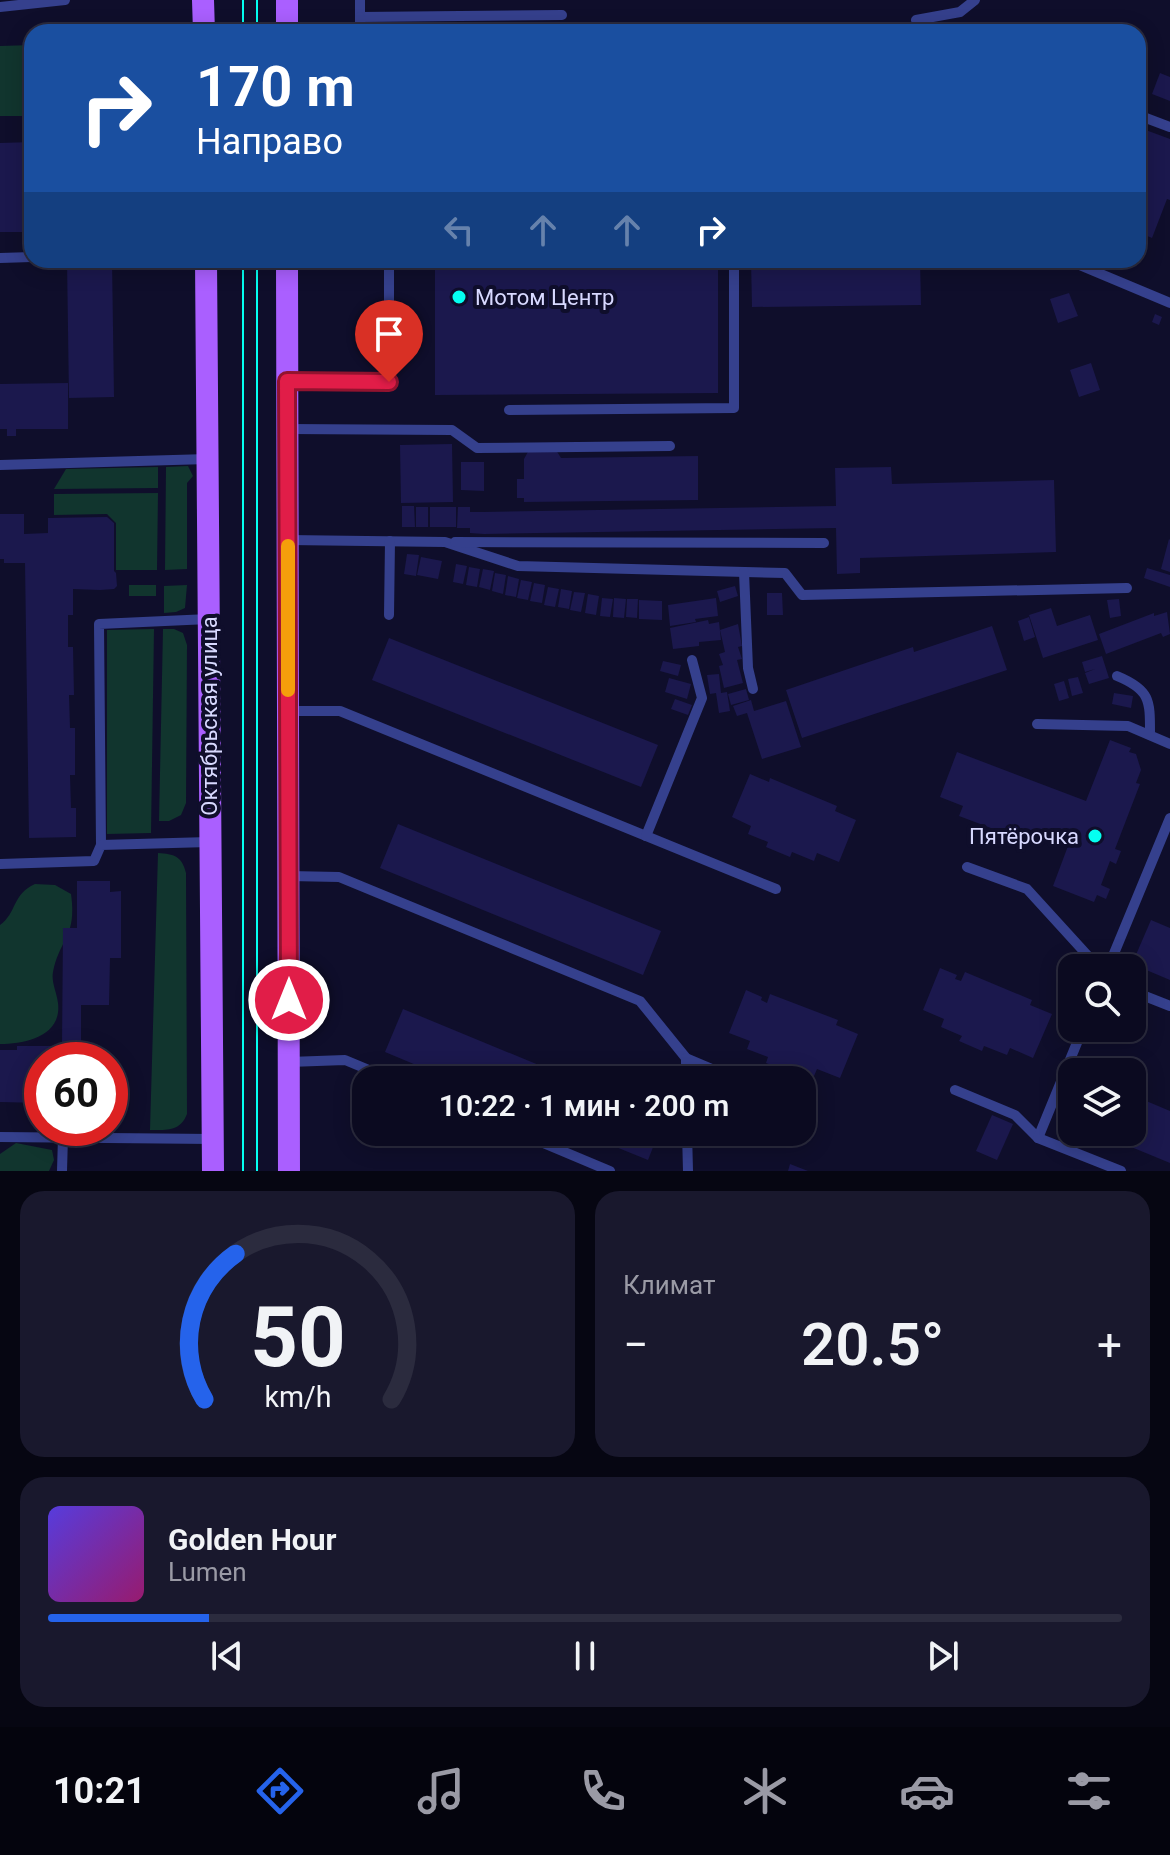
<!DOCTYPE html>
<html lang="ru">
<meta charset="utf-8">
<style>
:root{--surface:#0b0a20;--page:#19182d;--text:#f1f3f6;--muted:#9a9aa5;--line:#2b2b3e;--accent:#2563eb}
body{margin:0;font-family:Roboto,sans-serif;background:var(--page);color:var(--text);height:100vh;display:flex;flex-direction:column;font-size:30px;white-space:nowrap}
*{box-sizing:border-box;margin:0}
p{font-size:26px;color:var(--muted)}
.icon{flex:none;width:44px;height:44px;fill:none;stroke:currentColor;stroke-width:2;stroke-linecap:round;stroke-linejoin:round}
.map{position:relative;height:1171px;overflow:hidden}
.panel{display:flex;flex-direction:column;gap:20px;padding:20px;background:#060612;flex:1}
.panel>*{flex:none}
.top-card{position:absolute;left:24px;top:24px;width:1122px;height:244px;border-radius:24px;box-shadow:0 4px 20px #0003,0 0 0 2px var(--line);background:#1a4fa0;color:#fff;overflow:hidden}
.tools{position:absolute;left:1058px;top:954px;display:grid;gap:16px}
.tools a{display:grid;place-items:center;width:88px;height:88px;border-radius:16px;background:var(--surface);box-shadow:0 4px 20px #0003,0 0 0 2px var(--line);font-size:40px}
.speed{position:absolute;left:24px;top:1042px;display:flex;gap:16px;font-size:40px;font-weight:700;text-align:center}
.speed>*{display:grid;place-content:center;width:104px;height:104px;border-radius:50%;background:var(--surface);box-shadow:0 4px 20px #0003,0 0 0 2px var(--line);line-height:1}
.speed .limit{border:12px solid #d22;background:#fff;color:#111}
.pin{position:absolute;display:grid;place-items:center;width:68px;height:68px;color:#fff;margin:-82px -34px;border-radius:50% 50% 50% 0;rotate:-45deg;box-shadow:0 0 8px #0007}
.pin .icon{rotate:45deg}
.me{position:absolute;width:88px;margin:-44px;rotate:0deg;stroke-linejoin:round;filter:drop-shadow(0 0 6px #0008)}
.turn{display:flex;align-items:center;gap:28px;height:168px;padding:0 40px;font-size:36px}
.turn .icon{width:104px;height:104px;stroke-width:2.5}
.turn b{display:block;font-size:56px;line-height:68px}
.lanes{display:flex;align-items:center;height:76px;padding:0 40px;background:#0003;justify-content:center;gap:40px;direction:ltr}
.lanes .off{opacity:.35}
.big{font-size:60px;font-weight:600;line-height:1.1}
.panel .tile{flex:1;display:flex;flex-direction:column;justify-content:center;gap:12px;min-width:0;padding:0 28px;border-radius:24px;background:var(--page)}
.panel .dial{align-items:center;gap:0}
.dial svg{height:208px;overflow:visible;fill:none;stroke:var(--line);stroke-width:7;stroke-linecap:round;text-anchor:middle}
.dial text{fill:var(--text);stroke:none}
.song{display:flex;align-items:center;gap:24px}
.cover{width:96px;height:96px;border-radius:12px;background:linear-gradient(135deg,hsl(250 70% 55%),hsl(320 70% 35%))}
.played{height:8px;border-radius:4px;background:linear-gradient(90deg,var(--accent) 15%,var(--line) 15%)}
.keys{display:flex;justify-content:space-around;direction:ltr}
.heat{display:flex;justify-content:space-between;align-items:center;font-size:44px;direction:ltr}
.panel .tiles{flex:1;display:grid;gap:20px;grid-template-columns:1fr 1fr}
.tile:last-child{grid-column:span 2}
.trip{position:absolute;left:352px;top:1066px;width:464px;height:80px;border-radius:24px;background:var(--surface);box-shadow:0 4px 20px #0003,0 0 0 2px var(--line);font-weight:600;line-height:80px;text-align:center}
.tabs{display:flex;height:128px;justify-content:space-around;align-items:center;background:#04040d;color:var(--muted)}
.tabs .icon{width:56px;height:56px}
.tabs .current{color:var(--accent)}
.tabs b{font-size:36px;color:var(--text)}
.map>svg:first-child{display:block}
.green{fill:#11352e}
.building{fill:#1b184d}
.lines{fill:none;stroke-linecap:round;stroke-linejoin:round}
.service{stroke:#35408d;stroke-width:10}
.primary{stroke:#aa5fff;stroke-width:22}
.tram{stroke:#04fff1;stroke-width:2}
.route-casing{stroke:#92132f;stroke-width:20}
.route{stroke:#e11d48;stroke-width:14}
.slow{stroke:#f59e0b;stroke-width:14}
.poi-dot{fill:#04fff1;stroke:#0f0e2b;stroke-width:3}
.labels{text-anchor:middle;stroke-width:8;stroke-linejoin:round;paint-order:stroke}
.poi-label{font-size:22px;fill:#d8d9ff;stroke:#0f0e2b;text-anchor:start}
.street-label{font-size:22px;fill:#d8d9ff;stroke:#0f0e2b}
</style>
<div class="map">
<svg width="1170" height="1171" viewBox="0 0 1170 1171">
<rect width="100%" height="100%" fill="#0f0e2b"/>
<g class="green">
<path d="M32,45V116H0V46Z"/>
<path d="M188,466L193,476L187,483V569L165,570L166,467Z"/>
<path d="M158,467V488L54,489L66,469Z"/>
<path d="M158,493L157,570H116V523L107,514L54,515V494Z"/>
<rect x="129" y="585" width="27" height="11"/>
<path d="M187,585L185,608L176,612L164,613V586Z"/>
<path d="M154,629L151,833L107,834V630Z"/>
<path d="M163,629H174L183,633L187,645L186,803L181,815L169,821H159Z"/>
<path d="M158,853C174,854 182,856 186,873L187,1114C180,1132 166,1130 150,1130Z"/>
<path d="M35,884L55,885L71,894C77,937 60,938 53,972C51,982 57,993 58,1003C62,1036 26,1044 0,1044V925C17,913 12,894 35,884Z"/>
<path d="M16,1143L52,1150L54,1160L49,1171H0V1154Z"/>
</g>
<g class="building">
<path d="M1160,73L1170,77V101L1152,94Z"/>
<path d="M1143,129L1170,139V200L1167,199L1152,238L1138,232V140Z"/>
<path d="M32,142V232H0V143Z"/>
<path d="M67,260H112L114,397L69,398Z"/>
<path d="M435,260H718V393L435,395Z"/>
<path d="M751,260H920L921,305L752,307Z"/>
<path d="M1069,293L1078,316L1058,323L1050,299Z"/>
<path d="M1155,314L1162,317L1159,325L1152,322Z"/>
<path d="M1091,363L1100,390L1079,397L1070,370Z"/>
<path d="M68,383V429H16V436H7V429H0V384Z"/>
<path d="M452,444L453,502L401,503L400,445Z"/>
<path d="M529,450H556L561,458L698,456V500L524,502V498H517V479H524V459Z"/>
<path d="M461,462H484V491L461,490Z"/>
<path d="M891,467L892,484L1054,480L1056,552L860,558V573L837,574L836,528L484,534L470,533V528H457L458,507H470V512H483L836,506L835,468Z"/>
<path d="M402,506H414L415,527H402Z"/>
<rect x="416" y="507" width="12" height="20"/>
<rect x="430" y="507" width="26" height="20"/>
<path d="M0,514H24V534L48,533V518L107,517L114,523V571L116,573L117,586L114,589L100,590L73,589V615H68V647H73L74,695H69L70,728H75V775H70L71,808H76V837L29,838L25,563H4V559H0Z"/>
<path d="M1169,539L1170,540V572L1161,569Z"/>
<path d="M407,554L419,555L416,576L404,574Z"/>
<path d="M421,557L442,561L438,579L417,575Z"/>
<path d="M456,564L467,566L463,584L453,582Z"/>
<path d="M469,567L480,569L477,587L466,585Z"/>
<path d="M1147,568L1170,575V587L1144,578Z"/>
<path d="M483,569L494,571L490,590L479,587Z"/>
<path d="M495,573L506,575L503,594L492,591Z"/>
<path d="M508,576L519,579L516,597L505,595Z"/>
<path d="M521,580L532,582L528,600L517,598Z"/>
<path d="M534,583L545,585L542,603L530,601Z"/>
<path d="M735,586L738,596L720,602L717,591Z"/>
<path d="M548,587L559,589L555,607L544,605Z"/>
<path d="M561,589L572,591L569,609L558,607Z"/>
<path d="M574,592L585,593L581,612L570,610Z"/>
<path d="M767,593H782L783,615H767Z"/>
<path d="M588,594L599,596L596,615L585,613Z"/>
<path d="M602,598L613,599L610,617L600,616Z"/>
<path d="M614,598L626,599L624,618L613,617Z"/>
<path d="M716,598L718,616L695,619L696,622L670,626L668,605Z"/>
<path d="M627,599H638L637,618L626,617Z"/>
<path d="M1119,599L1121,616L1110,618L1107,600Z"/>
<path d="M639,600L662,601V620L639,619Z"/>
<path d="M1051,608L1057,626L1090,615L1098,640L1043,658L1029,615Z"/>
<path d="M1167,612L1170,634L1163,637L1161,633L1106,654L1099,634L1154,613V616Z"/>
<path d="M1029,617L1035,637L1024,641L1018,621Z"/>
<path d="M708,620L709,624L719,622L721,640L699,642V646L673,649L670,628Z"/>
<path d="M738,624L742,646L738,647L742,659L737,660L743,683L724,688L719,666L723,665L719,654L725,652L720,630Z"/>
<path d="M992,626L1007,670L802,738L786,690L913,647L914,652Z"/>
<path d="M389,638L658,745L641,787L372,680Z"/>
<path d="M1102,656L1109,678L1089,684L1085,673L1095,669L1085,672L1082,662Z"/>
<path d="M663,661L681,665L678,676L660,671Z"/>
<path d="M719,674L721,693L727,692L730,711L719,713L716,693L710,694L707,675Z"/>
<path d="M1078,677L1083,693L1072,696L1068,679Z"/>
<path d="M669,678L691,684L687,699L665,692Z"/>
<path d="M1064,681L1069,698L1059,701L1054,684Z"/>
<path d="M746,689L749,700L731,705L728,694Z"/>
<path d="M1114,693L1133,696L1131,708L1112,704Z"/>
<path d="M675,699L692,705L688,715L671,709Z"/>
<path d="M751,700L754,711L786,701L801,747L762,759L747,713L737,716L733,706Z"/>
<path d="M1110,740L1131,748L1129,752L1136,754L1141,770L1136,783L1140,784L1115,849L1121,851L1116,864L1110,861L1101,885L1110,889L1106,899L1097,895L1094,902L1053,886L1068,846L1029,831L1025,841L959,816L963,806L940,797L957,752L1086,801Z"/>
<path d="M750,774L769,782L770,778L837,806L835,811L856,820L839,862L817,853L814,861L792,852L790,857L766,847L768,842L748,834L751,826L732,817Z"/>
<path d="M398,824L661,931L643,975L380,868Z"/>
<path d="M77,881H110V892L121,891V958H110L109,1005H81V1060H42V1103L0,1102V1050H17V1046H62L63,928H77Z"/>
<path d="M1151,920L1170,928V980L1132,964Z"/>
<path d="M940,968L957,975L955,979L961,981L965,972L1032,1000L1030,1005L1052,1014L1033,1058L1010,1048L1007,1055L984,1046L982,1051L959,1041L962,1036L941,1027L944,1019L923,1010Z"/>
<path d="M746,990L762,997L761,1000L767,1003L770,994L838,1020L836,1025L858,1034L840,1078L817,1069L814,1076L791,1067L789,1072L766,1063L768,1057L747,1049L750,1041L729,1033Z"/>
<path d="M403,1009L575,1080H452L385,1052Z"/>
<path d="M1132,1095L1170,1111V1163L1095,1132H1132Z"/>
<path d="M992,1115L1013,1124L997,1160L976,1151Z"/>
<path d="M579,1132H659L648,1160Z"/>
<path d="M790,1164L808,1171H788Z"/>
</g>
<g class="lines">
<g class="service">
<path d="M360,0V17L562,15"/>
<path d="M0,7L65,0"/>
<path d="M916,20L960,12L975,0"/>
<path d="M360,32V17"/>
<path d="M1138,115L1170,127"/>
<path d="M0,258L32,257"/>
<path d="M1078,260L1077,264L1170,303"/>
<path d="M287,381L389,382V260"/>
<path d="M509,410L734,408V260"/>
<path d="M287,429L452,430L477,448L670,446"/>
<path d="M0,465L208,459"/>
<path d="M288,540L445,542L518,566L785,573L802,595L1127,588"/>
<path d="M455,542L824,543"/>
<path d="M744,572L748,668L753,689"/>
<path d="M389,615L390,541"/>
<path d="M1117,676C1151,690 1150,701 1150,735"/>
<path d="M289,711H340L776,889"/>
<path d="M1037,724L1128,726L1170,744"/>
<path d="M646,836L702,698L692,660"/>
<path d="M101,845L99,624L209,619"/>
<path d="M0,864L94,861L101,845L209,842"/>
<path d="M967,867L1027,889L1099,968"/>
<path d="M289,876L339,877L640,1001L686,1058L738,1080"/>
<path d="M1108,968L1170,818"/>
<path d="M1132,991L1170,1006"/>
<path d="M686,1058V1080"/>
<path d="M289,1062L345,1060L393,1080"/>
<path d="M955,1090L1015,1115L1038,1138L1121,1171"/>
<path d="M802,1107H803"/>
<path d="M517,1132L610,1171"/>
<path d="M687,1132L688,1171"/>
<path d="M0,1137L213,1139"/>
<path d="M1038,1138L1083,1028"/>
<path d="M62,1171L63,1137"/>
</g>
<g class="primary">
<path d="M203,0L204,32"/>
<path d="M287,32V0"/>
<path d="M206,260L213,1171"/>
<path d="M287,260L289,1171"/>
</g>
<g class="tram">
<path d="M243,32V0"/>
<path d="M257,32V0"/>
<path d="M243,260V1171"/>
<path d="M257,260V1171"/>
</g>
</g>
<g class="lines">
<defs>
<path id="route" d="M289,1000L287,381L389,382"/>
</defs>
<use href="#route" class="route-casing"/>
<use href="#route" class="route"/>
<path class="slow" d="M288,546V690"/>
</g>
<g class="poi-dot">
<circle cx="459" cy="297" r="8"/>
<circle cx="1095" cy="836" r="8"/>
</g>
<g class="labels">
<g class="poi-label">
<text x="475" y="305">Мотом Центр</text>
<text x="1079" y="844" text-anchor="end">Пятёрочка</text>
</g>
<g class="street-label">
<text transform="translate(209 716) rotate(-90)" y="8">Октябрьская улица</text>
</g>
</g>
</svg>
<div class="tools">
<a><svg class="icon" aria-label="search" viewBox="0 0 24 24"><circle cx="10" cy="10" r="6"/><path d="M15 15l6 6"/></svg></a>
<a><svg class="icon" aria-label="layers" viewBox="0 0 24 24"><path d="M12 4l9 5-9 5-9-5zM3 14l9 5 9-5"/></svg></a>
</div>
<div class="speed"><div class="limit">60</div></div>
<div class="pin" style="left:389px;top:382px;background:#d93025"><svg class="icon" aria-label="arrive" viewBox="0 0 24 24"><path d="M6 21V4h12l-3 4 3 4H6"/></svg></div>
<svg class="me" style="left:289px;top:1000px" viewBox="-20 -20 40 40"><circle r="17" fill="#e11d48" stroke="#fff" stroke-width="3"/><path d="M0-11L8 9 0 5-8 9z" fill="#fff"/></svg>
<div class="trip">10:22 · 1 мин · 200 m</div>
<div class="top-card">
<div class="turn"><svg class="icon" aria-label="right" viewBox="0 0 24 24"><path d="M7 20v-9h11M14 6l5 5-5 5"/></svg><div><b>170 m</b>Направо</div></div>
<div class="lanes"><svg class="icon off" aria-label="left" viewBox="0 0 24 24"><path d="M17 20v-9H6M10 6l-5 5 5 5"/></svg><svg class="icon off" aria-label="ahead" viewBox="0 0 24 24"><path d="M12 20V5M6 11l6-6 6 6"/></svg><svg class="icon off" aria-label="ahead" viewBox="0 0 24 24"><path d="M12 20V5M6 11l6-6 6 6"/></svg><svg class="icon" aria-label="right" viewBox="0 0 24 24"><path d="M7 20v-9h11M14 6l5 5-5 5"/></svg></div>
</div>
</div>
<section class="panel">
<div class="tiles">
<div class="tile dial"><svg viewBox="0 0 100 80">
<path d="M14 69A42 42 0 1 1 86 69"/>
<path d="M14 69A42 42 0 0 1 26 13" stroke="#2563eb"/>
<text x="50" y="56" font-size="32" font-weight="700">50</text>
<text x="50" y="72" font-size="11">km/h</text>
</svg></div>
<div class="tile"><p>Климат</p>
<div class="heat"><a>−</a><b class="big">20.5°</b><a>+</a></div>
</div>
<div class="tile">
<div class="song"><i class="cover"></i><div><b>Golden Hour</b><p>Lumen</p></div></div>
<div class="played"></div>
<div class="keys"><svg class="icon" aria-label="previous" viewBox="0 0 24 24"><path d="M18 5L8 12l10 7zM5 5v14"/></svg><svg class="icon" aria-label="pause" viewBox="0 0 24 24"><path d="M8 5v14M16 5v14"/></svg><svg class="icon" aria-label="next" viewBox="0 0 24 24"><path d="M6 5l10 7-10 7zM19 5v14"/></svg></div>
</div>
</div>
</section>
<nav class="tabs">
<b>10:21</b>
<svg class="icon current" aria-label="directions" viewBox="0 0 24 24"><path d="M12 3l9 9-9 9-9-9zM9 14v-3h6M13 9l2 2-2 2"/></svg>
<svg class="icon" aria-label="music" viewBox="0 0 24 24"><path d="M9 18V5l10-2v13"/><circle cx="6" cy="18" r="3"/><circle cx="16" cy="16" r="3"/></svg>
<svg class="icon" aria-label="phone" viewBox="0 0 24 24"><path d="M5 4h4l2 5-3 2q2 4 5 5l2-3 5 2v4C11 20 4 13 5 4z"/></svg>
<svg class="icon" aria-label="climate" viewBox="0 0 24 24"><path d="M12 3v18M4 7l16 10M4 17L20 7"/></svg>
<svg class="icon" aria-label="car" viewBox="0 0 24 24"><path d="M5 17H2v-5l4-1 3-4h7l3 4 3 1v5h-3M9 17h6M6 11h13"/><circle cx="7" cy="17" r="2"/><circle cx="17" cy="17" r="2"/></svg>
<svg class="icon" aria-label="filters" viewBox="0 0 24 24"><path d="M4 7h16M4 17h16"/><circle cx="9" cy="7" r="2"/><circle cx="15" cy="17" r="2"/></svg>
</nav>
